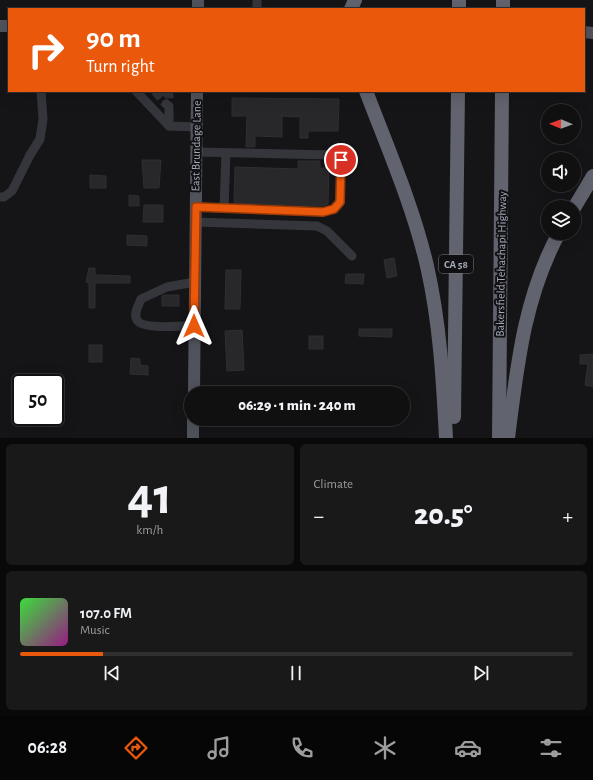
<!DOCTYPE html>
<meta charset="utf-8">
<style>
:root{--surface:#101011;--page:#19191a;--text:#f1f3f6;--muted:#9c9d9f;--line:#303031;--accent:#ea580c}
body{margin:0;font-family:"Alegreya Sans",sans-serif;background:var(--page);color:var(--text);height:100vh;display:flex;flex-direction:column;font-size:15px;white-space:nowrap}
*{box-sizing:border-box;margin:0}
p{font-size:13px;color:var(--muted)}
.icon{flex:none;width:22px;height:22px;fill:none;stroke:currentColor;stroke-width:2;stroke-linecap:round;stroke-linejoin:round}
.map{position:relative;height:438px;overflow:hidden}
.sheet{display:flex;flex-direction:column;gap:6px;padding:6px;background:#090909;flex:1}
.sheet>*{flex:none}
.hud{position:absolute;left:8px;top:8px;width:577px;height:84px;border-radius:0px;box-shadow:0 4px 16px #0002,0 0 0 1px var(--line);background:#ea580c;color:#fff;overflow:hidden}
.needle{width:26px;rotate:271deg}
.buttons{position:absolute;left:541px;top:104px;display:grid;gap:8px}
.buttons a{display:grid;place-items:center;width:40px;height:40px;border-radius:50%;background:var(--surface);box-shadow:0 4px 16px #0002,0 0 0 1px var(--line);font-size:20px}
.speed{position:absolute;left:12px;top:374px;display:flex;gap:8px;font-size:20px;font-weight:700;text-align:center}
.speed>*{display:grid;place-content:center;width:52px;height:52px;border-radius:50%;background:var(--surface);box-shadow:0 4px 16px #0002,0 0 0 1px var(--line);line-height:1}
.speed .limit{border:2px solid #111;border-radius:6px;background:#fff;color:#111}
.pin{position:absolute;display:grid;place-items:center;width:34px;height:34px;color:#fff;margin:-17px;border:2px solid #fff;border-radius:50%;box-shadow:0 1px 4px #0007}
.me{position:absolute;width:44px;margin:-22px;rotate:0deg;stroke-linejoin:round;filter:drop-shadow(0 0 3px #0008)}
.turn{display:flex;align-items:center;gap:14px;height:84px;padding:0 12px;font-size:18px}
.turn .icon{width:52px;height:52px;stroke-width:2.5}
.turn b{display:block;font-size:28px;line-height:34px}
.big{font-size:30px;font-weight:800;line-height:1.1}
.sheet .card{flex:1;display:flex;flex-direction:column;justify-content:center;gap:6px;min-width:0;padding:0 14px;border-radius:6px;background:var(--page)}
.sheet .dial{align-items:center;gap:0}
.dial b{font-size:52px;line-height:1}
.song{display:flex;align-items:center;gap:12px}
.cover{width:48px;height:48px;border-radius:6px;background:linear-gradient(135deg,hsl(120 70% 55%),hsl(310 70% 35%))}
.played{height:4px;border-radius:2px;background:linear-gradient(90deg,var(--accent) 15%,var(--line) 15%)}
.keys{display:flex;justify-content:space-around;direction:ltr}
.heat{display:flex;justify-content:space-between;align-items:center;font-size:22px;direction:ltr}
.sheet .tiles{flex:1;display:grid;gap:6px;grid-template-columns:1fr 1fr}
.card:last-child{grid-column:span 2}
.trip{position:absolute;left:184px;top:386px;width:226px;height:40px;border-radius:20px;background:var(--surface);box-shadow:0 4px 16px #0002,0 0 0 1px var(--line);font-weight:800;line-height:40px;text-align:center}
.tabs{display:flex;height:64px;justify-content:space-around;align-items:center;background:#060607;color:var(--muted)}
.tabs .icon{width:28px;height:28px}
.tabs .active{color:var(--accent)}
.tabs b{font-size:18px;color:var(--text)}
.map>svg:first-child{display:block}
.building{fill:#28282b;stroke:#2f2f33}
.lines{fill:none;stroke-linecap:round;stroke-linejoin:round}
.minor-tunnel{stroke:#323337;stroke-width:9;stroke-dasharray:9 4.5;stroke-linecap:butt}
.minor{stroke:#35363c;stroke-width:9}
.major{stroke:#51535c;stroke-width:12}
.highway{stroke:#61636e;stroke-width:14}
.route-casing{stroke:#983908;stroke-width:10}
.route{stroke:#ea580c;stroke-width:7}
.labels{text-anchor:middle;stroke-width:4;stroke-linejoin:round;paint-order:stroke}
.shield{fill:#101012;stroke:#787c87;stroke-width:1}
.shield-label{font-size:11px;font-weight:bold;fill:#a5aab9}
.street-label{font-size:12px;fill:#a5aab9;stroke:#101012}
</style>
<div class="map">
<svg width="593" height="438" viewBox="0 0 593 438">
<rect width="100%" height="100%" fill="#151517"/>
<g class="building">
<path d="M232,98L339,99L338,131H308V138H300V117L282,116V137L255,136V147H246L247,116H232Z"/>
<path d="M142,160H161L159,188H144Z"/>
<path d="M298,161H320V168H329L328,204L322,206L234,203L235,167L298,169Z"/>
<path d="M90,175L106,176V188H90Z"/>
<path d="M129,195L139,196V206H129Z"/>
<path d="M144,205H163V222H143Z"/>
<path d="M127,235L147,236V246L127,245Z"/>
<path d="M394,258L397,276L387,278L384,260Z"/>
<path d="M89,268H95V275L130,276V283H95V308H89V283L86,282Z"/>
<path d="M226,270H241L240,309H225Z"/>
<path d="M346,274H364L363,284L345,283Z"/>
<path d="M165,295H179V306H162V296Z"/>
<path d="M359,329H392V337L359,336Z"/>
<path d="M242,330L244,370L227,371L225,331Z"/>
<rect x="309" y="336" width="14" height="13"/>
<rect x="89" y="345" width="13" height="17"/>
<path d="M593,354V387L585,385L588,364H580V355Z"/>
<path d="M131,358L140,359V365L148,366V375L130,374Z"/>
</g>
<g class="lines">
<g class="minor-tunnel">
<path d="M155,91L166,104"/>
<path d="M165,91L169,95V102"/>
</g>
<g class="minor">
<path d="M257,0V9"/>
<path d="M136,91L169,126L197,127"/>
<path d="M166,104L169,106V126"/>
<path d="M0,197H4L12,191L30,155L40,139L43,119L41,91"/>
<path d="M196,207L323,212L334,209L340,202L341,159L333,155L196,152"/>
<path d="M224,208L226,153"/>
<path d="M195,222L317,226L327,231L352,256"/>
<path d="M194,325C184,326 142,330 137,320C133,313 139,305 141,299L167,287L195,282"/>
</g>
<g class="major">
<path d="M198,9V0"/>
<path d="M0,26H9"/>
<path d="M584,32L593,33"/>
<path d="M194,393L197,91"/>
<path d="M193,438V419"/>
</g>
<g class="highway">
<path d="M351,9L355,0"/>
<path d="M459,9V0"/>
<path d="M503,9V0"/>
<path d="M366,91C388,149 413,206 427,266C440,323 443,380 446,438"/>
<path d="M574,208L593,176"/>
<path d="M454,417L458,91"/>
<path d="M499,438L502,91"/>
<path d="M508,438C517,367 524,297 559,233"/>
</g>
</g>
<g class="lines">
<defs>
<path id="route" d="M194,326L196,207L323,212L334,209L340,202L341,160"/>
</defs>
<use href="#route" class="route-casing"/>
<use href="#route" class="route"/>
</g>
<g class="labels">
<rect class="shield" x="439" y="255" width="34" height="18" rx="3"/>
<g class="shield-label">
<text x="456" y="268">CA 58</text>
</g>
<g class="street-label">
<text transform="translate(196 146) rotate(-89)" y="4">East Brundage Lane</text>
<text transform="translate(501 264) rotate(-89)" y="4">Bakersfield Tehachapi Highway</text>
</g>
</g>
</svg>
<div class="buttons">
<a><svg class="needle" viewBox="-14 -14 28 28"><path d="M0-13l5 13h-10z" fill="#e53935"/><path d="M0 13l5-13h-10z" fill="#9c9d9f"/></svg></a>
<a><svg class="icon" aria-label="sound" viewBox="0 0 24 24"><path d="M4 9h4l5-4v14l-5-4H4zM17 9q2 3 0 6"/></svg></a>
<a><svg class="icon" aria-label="layers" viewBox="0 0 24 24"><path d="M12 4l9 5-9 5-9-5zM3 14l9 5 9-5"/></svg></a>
</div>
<div class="speed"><div class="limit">50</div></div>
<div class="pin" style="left:341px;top:160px;background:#d93025"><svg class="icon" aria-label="arrive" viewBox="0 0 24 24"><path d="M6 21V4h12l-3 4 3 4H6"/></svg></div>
<svg class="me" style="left:194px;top:326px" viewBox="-20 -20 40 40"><path d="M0-17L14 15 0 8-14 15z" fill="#ea580c" stroke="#fff" stroke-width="4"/></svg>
<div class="trip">06:29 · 1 min · 240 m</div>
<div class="hud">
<div class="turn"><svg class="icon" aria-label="right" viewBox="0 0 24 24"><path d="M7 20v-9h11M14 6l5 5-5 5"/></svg><div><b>90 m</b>Turn right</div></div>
</div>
</div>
<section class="sheet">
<div class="tiles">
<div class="card dial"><b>41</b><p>km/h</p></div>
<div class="card"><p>Climate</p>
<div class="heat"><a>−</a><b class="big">20.5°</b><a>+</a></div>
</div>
<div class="card">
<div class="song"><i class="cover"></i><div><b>107.0 FM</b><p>Music</p></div></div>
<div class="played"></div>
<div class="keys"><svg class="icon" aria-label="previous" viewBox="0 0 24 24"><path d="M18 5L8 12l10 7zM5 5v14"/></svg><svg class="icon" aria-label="pause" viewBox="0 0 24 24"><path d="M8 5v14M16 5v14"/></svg><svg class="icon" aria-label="next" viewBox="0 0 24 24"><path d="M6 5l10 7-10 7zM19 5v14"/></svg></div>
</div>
</div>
</section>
<nav class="tabs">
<b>06:28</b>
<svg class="icon active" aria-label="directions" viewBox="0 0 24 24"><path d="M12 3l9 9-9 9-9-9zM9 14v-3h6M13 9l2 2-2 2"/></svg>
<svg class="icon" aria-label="music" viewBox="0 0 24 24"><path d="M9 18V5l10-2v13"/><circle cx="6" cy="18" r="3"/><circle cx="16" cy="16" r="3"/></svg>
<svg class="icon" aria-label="phone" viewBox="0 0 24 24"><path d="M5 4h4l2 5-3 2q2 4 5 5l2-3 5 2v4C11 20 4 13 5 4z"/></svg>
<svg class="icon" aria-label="climate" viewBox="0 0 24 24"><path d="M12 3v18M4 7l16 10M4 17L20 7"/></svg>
<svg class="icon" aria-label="car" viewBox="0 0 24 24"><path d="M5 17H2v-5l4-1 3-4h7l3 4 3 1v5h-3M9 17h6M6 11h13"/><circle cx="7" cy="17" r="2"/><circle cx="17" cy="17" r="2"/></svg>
<svg class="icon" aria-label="filters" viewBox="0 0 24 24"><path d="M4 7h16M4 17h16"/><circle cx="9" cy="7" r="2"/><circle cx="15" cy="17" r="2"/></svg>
</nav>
